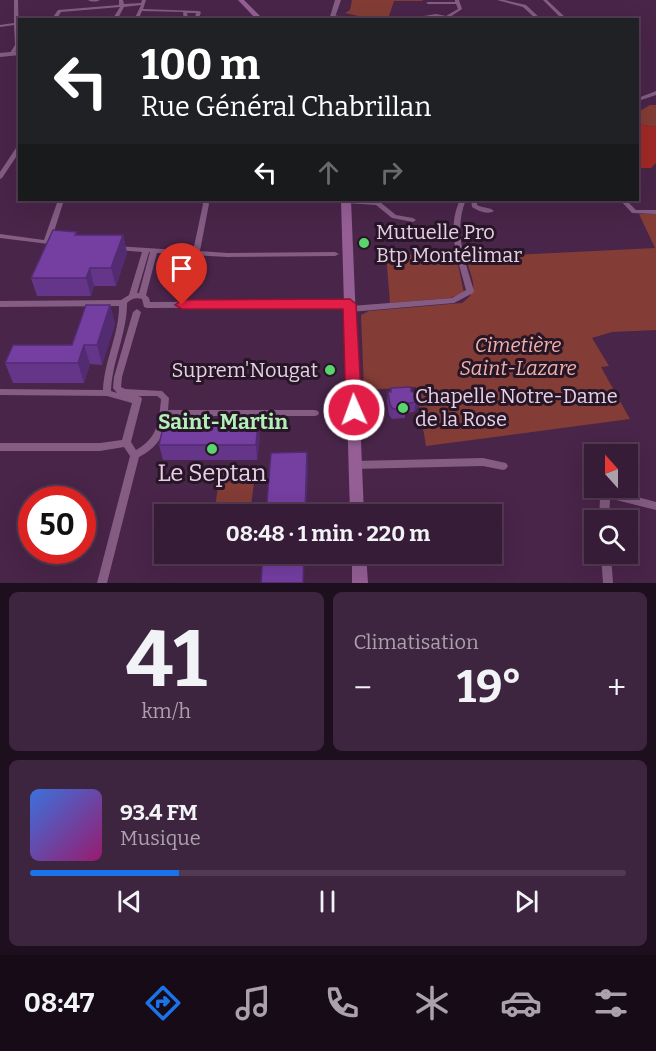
<!DOCTYPE html>
<html lang="fr">
<meta charset="utf-8">
<style>
:root{--surface:#371c37;--page:#3e253f;--text:#f1f3f6;--muted:#aaa1ad;--line:#513a52;--accent:#1a73e8}
body{margin:0;font-family:Bitter,serif;background:var(--page);color:var(--text);height:100vh;display:flex;flex-direction:column;font-size:22px;white-space:nowrap}
*{box-sizing:border-box;margin:0}
p{font-size:20px;color:var(--muted)}
.icon{flex:none;width:33px;height:33px;fill:none;stroke:currentColor;stroke-width:2;stroke-linecap:round;stroke-linejoin:round}
.map{position:relative;height:583px;overflow:hidden}
.side{display:flex;flex-direction:column;gap:9px;padding:9px;background:#1e0f1e;flex:1}
.side>*{flex:none}
.guide{position:absolute;left:18px;top:18px;width:621px;height:183px;border-radius:0px;box-shadow:0 6px 24px #0002,0 0 0 2px var(--line);background:#202124;color:#fff;overflow:hidden}
.needle{width:39px;rotate:339deg}
.buttons{position:absolute;left:584px;top:444px;display:grid;gap:12px}
.buttons a{display:grid;place-items:center;width:54px;height:54px;border-radius:0px;background:var(--surface);box-shadow:0 6px 24px #0002,0 0 0 2px var(--line);font-size:30px}
.speed{position:absolute;left:18px;top:486px;display:flex;gap:12px;font-size:30px;font-weight:700;text-align:center}
.speed>*{display:grid;place-content:center;width:78px;height:78px;border-radius:50%;background:var(--surface);box-shadow:0 6px 24px #0002,0 0 0 2px var(--line);line-height:1}
.speed .limit{border:9px solid #d22;background:#fff;color:#111}
.pin{position:absolute;display:grid;place-items:center;width:51px;height:51px;color:#fff;margin:-62px -26px;border-radius:50% 50% 50% 0;rotate:-45deg;box-shadow:0 0 6px #0007}
.pin .icon{rotate:45deg}
.me{position:absolute;width:66px;margin:-33px;rotate:358deg;stroke-linejoin:round;filter:drop-shadow(0 0 4px #0008)}
.turn{display:flex;align-items:center;gap:21px;height:126px;padding:0 24px;font-size:27px}
.turn .icon{width:78px;height:78px;stroke-width:2.5}
.turn b{display:block;font-size:42px;line-height:51px}
.lanes{display:flex;align-items:center;height:57px;padding:0 24px;background:#0003;justify-content:center;gap:30px;direction:ltr}
.lanes .off{opacity:.35}
.big{font-size:45px;font-weight:700;line-height:1.1}
.side .widget{flex:1;display:flex;flex-direction:column;justify-content:center;gap:9px;min-width:0;padding:0 21px;border-radius:9px;background:var(--page)}
.side .dial{align-items:center;gap:0}
.dial b{font-size:78px;line-height:1}
.song{display:flex;align-items:center;gap:18px}
.cover{width:72px;height:72px;border-radius:9px;background:linear-gradient(135deg,hsl(220 70% 55%),hsl(320 70% 35%))}
.played{height:6px;border-radius:3px;background:linear-gradient(90deg,var(--accent) 25%,var(--line) 25%)}
.keys{display:flex;justify-content:space-around;direction:ltr}
.heat{display:flex;justify-content:space-between;align-items:center;font-size:33px;direction:ltr}
.side .tiles{flex:1;display:grid;gap:9px;grid-template-columns:1fr 1fr}
.widget:last-child{grid-column:span 2}
.trip{position:absolute;left:154px;top:504px;width:348px;height:60px;border-radius:0px;background:var(--surface);box-shadow:0 6px 24px #0002,0 0 0 2px var(--line);font-weight:700;line-height:60px;text-align:center}
.tabs{display:flex;height:96px;justify-content:space-around;align-items:center;background:#160b16;color:var(--muted)}
.tabs .icon{width:42px;height:42px}
.tabs .on{color:var(--accent)}
.tabs b{font-size:27px;color:var(--text)}
.map>svg:first-child{display:block}
.green{fill:#833c36}
.forest{fill:#a02825}
.lines{fill:none;stroke-linecap:round;stroke-linejoin:round}
.minor{fill:#845c84;fill-rule:evenodd}
.tertiary{fill:#845c84;fill-rule:evenodd}
.secondary{fill:#955f95;fill-rule:evenodd}
.wall{fill:#65358a}
.shaded-wall{fill:#522b71}
.building{fill:#753ea1;stroke:#522b71;stroke-width:1.5}
.route{fill:#e11d48;stroke:#92132f;stroke-width:1.5}
.poi-dot{fill:#5ad56e;stroke:#261626;stroke-width:2}
.labels{text-anchor:middle;stroke-width:6;stroke-linejoin:round;paint-order:stroke}
.poi-label{font-size:20px;fill:#e7d0e6;stroke:#261626;text-anchor:start}
.park-label{font-size:20px;font-style:italic;fill:#f1b2aa;stroke:#261626}
.neighbourhood-label{font-size:21px;font-weight:bold;fill:#b2f0b7;stroke:#261626}
.near-poi-label{font-size:24px;fill:#e7d0e6;stroke:#261626}
</style>
<div class="map">
<svg width="656" height="583" viewBox="0 0 656 583">
<rect width="100%" height="100%" fill="#492549"/>
<g class="green">
<path d="M352,0H422L423,1H394L388,19L362,17L345,13L350,10Z"/>
<path d="M650,105H656V127L638,124V112Z"/>
<path d="M639,214H656V330L612,332L592,338L609,366L601,367L630,419L426,446L416,387L364,390L361,315L369,311L462,303C482,289 470,279 467,259L475,257L655,248Z"/>
<path d="M386,254L456,255L464,293L450,298L390,303Z"/>
<path d="M221,466L256,467L250,514H214Z"/>
</g>
<path class="forest" d="M638,124L656,127V163L651,168H638Z"/>
<g class="lines">
<g class="minor">
<path d="M14,0H18L19,45L14,54H12L10,53L15,45L14,25L0,27V25L14,23Z"/>
<path d="M88,0H100C97,2 91,2 88,0Z"/>
<path d="M119,0H123L124,4L141,3L142,0H146L143,9L199,11L201,12L199,18L220,20H184L183,12L142,11L138,20H134L141,5L124,7L117,20H112L120,7L61,12L56,20H51L58,10L119,5ZM187,13H196L195,18H188Z"/>
<path d="M455,0H459L462,9L450,17L460,20H450L436,16L414,20H400L436,14L446,16L458,9L456,4H428L426,3L428,2H455Z"/>
<path d="M497,0H504L526,5L542,20H537L523,7Z"/>
<path d="M543,0H547L568,20H563Z"/>
<path d="M332,15L360,19L362,20H347L330,17V16Z"/>
<path d="M79,19H94L96,20H77Z"/>
<path d="M656,91V95L638,101V98Z"/>
<path d="M20,144V151L2,178L0,179V172L18,145Z"/>
<path d="M58,200H64L51,241L57,243L58,244L57,245L0,238V234L44,240Z"/>
<path d="M201,200H207L209,204L200,251L227,253L335,252L339,254L335,256L227,257L157,253L146,295L149,298L150,302L350,301L354,304L351,306L452,298L466,290C458,260 446,229 460,200H466C453,230 465,261 474,291L473,293L454,303L350,312L346,309L349,307L147,308L144,307L142,299C136,297 131,299 127,303C127,334 112,361 111,391L117,393L113,388L114,377L133,312L137,309L141,312L122,377L121,387L125,389L162,391L169,398L168,410H315L318,411L319,413L318,415L315,416H168C164,436 157,448 139,457L107,583H97L130,456L124,447L100,451H0V443H100L122,440L132,403L107,396L0,395V389L103,390C104,361 119,335 119,306L0,307V301L121,300L129,295L142,252L118,250H116L114,248L116,246L193,251L203,204ZM149,252H150L139,293H137ZM138,396H157L161,399C159,421 158,438 136,450L131,442L142,399L141,397Z"/>
<path d="M344,200L380,202L396,215L413,218L416,220L413,222L392,218L376,205L346,203L343,201Z"/>
<path d="M471,200H477V205C483,208 490,207 494,211C488,215 478,211 472,207Z"/>
<path d="M620,200H626L636,210H656V214L632,213Z"/>
<path d="M483,458L506,463L508,466L506,469L503,470L483,466L354,469L351,468L349,465L351,462L354,461Z"/>
<path d="M611,490L656,502V510L612,499L610,500L609,520H599L600,498L602,495Z"/>
<path d="M601,554H611L613,583H603Z"/>
</g>
<g class="tertiary">
<path d="M335,0H341L334,20H329Z"/>
<path d="M20,51V55L0,57V53Z"/>
</g>
<g class="secondary">
<path d="M238,0H244L264,20H257Z"/>
<path d="M341,200H351L364,514H350Z"/>
<path d="M352,554H366L368,583H352Z"/>
</g>
</g>
<g class="wall">
<path d="M77,235H123L127,253L116,286H94L91,296H37L31,278Z"/>
<path d="M110,305L115,324L102,365L90,364L84,383H13L5,363L72,345Z"/>
<path d="M391,388L411,391L421,396L419,406L414,412L405,413V418L392,419L389,415L387,401L388,392H390Z"/>
<path d="M260,437L257,460H163L159,445Z"/>
<path d="M69,550L64,563L47,561L42,552Z"/>
</g>
<g class="shaded-wall">
<path d="M123,235L127,253L116,286L111,268Z"/>
<path d="M90,268L94,286L91,296L86,278Z"/>
<path d="M110,305L115,324L102,365L97,345Z"/>
<path d="M84,345L90,364L84,383L78,363Z"/>
<path d="M421,396L419,406L414,412L416,402Z"/>
<path d="M258,423L260,437L257,460L256,445Z"/>
<path d="M307,452L308,471L306,514H305Z"/>
<path d="M61,550H69L64,563L60,553Z"/>
<path d="M304,554H305L304,583H303Z"/>
</g>
<g class="building">
<path d="M360,18L361,20H349V19Z"/>
<path d="M53,230L77,232L75,235H123L111,268H90L86,278H31Z"/>
<path d="M86,305H110L97,345H84L78,363H5L13,345H72Z"/>
<path d="M411,387V391L421,396L416,402L405,404V408L393,409L390,405L388,392H391V388Z"/>
<path d="M164,423H258L256,445H159Z"/>
<path d="M307,452L305,514H266L271,453Z"/>
<path d="M43,550H61L60,553L42,552Z"/>
<path d="M263,554H304L303,583H261Z"/>
</g>
<path class="route" d="M350,299L356,304L362,410L354,416L346,410L343,309H182L175,305L182,300Z"/>
<g class="poi-dot">
<circle cx="364" cy="243" r="6"/>
<circle cx="330" cy="370" r="6"/>
<circle cx="403" cy="408" r="6"/>
<circle cx="212" cy="449" r="6"/>
</g>
<g class="labels">
<g class="poi-label">
<text x="376" y="239">Mutuelle Pro<tspan x="376" dy="23">Btp Montélimar</tspan></text>
<text x="318" y="377" text-anchor="end">Suprem'Nougat</text>
<text x="415" y="403">Chapelle Notre-Dame<tspan x="415" dy="23">de la Rose</tspan></text>
</g>
<g class="park-label">
<text x="518" y="352">Cimetière<tspan x="518" dy="23">Saint-Lazare</tspan></text>
</g>
<g class="neighbourhood-label">
<text x="223" y="429">Saint-Martin</text>
</g>
<g class="near-poi-label">
<text x="212" y="481">Le Septan</text>
</g>
</g>
</svg>
<div class="buttons">
<a><svg class="needle" viewBox="-14 -14 28 28"><path d="M0-13l5 13h-10z" fill="#e53935"/><path d="M0 13l5-13h-10z" fill="#aaa1ad"/></svg></a>
<a><svg class="icon" aria-label="search" viewBox="0 0 24 24"><circle cx="10" cy="10" r="6"/><path d="M15 15l6 6"/></svg></a>
</div>
<div class="speed"><div class="limit">50</div></div>
<div class="pin" style="left:182px;top:305px;background:#d93025"><svg class="icon" aria-label="arrive" viewBox="0 0 24 24"><path d="M6 21V4h12l-3 4 3 4H6"/></svg></div>
<svg class="me" style="left:354px;top:410px" viewBox="-20 -20 40 40"><circle r="17" fill="#e11d48" stroke="#fff" stroke-width="3"/><path d="M0-11L8 9 0 5-8 9z" fill="#fff"/></svg>
<div class="trip">08:48 · 1 min · 220 m</div>
<div class="guide">
<div class="turn"><svg class="icon" aria-label="left" viewBox="0 0 24 24"><path d="M17 20v-9H6M10 6l-5 5 5 5"/></svg><div><b>100 m</b>Rue Général Chabrillan</div></div>
<div class="lanes"><svg class="icon" aria-label="left" viewBox="0 0 24 24"><path d="M17 20v-9H6M10 6l-5 5 5 5"/></svg><svg class="icon off" aria-label="ahead" viewBox="0 0 24 24"><path d="M12 20V5M6 11l6-6 6 6"/></svg><svg class="icon off" aria-label="right" viewBox="0 0 24 24"><path d="M7 20v-9h11M14 6l5 5-5 5"/></svg></div>
</div>
</div>
<section class="side">
<div class="tiles">
<div class="widget dial"><b>41</b><p>km/h</p></div>
<div class="widget"><p>Climatisation</p>
<div class="heat"><a>−</a><b class="big">19°</b><a>+</a></div>
</div>
<div class="widget">
<div class="song"><i class="cover"></i><div><b>93.4 FM</b><p>Musique</p></div></div>
<div class="played"></div>
<div class="keys"><svg class="icon" aria-label="previous" viewBox="0 0 24 24"><path d="M18 5L8 12l10 7zM5 5v14"/></svg><svg class="icon" aria-label="pause" viewBox="0 0 24 24"><path d="M8 5v14M16 5v14"/></svg><svg class="icon" aria-label="next" viewBox="0 0 24 24"><path d="M6 5l10 7-10 7zM19 5v14"/></svg></div>
</div>
</div>
</section>
<nav class="tabs">
<b>08:47</b>
<svg class="icon on" aria-label="directions" viewBox="0 0 24 24"><path d="M12 3l9 9-9 9-9-9zM9 14v-3h6M13 9l2 2-2 2"/></svg>
<svg class="icon" aria-label="music" viewBox="0 0 24 24"><path d="M9 18V5l10-2v13"/><circle cx="6" cy="18" r="3"/><circle cx="16" cy="16" r="3"/></svg>
<svg class="icon" aria-label="phone" viewBox="0 0 24 24"><path d="M5 4h4l2 5-3 2q2 4 5 5l2-3 5 2v4C11 20 4 13 5 4z"/></svg>
<svg class="icon" aria-label="climate" viewBox="0 0 24 24"><path d="M12 3v18M4 7l16 10M4 17L20 7"/></svg>
<svg class="icon" aria-label="car" viewBox="0 0 24 24"><path d="M5 17H2v-5l4-1 3-4h7l3 4 3 1v5h-3M9 17h6M6 11h13"/><circle cx="7" cy="17" r="2"/><circle cx="17" cy="17" r="2"/></svg>
<svg class="icon" aria-label="filters" viewBox="0 0 24 24"><path d="M4 7h16M4 17h16"/><circle cx="9" cy="7" r="2"/><circle cx="15" cy="17" r="2"/></svg>
</nav>
